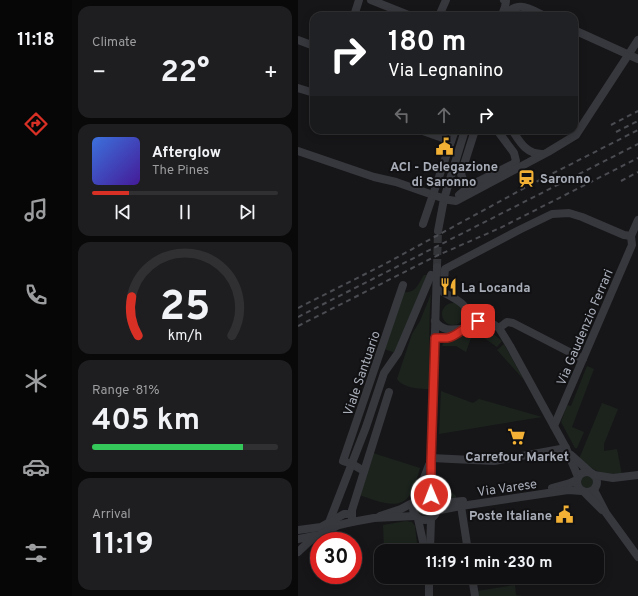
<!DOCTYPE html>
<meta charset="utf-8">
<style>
:root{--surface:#101012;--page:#1e1e20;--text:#f1f3f6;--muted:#9c9d9f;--line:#303032;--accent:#d93025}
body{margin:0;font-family:Overpass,sans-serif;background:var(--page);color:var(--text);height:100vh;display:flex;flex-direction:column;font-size:15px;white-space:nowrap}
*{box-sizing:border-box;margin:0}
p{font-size:13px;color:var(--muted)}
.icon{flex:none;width:22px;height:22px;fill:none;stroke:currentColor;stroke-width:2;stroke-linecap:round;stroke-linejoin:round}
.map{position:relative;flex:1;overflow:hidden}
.side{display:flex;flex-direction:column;gap:6px;padding:6px;background:#09090a;width:226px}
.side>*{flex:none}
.top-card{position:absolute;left:12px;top:12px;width:268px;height:122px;border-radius:12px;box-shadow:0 2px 10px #0003,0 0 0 1px var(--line);background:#202124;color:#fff;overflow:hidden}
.speed{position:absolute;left:12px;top:532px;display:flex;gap:8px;font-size:20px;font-weight:700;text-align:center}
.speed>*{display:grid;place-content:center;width:52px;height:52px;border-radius:50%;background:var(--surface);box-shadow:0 2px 10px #0003,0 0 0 1px var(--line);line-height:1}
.speed .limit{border:6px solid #d22;background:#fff;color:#111}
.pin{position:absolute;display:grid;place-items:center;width:34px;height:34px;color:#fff;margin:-17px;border-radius:8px;box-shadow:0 2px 6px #0006}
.me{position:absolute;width:44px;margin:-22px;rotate:359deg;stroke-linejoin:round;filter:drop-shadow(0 0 3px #0008)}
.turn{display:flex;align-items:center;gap:14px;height:84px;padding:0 12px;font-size:18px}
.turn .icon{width:52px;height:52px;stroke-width:2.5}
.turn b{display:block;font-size:28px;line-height:34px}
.lanes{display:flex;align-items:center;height:38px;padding:0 12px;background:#0003;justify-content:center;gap:20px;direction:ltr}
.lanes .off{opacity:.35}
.big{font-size:30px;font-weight:700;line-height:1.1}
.side .widget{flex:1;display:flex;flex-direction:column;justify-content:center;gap:6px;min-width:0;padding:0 14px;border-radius:12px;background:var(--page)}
.side .dial{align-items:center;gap:0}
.dial svg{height:104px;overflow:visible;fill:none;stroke:var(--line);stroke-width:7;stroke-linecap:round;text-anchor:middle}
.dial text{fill:var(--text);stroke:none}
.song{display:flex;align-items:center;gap:12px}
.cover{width:48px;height:48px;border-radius:6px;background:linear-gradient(135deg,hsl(220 70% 55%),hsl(260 70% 35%))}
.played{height:4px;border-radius:2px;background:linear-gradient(90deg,var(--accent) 20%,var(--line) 20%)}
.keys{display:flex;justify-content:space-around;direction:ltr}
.heat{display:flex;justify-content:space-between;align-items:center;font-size:22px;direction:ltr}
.charge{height:6px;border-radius:3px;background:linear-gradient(90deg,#34c759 81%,var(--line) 0)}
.trip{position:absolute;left:76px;top:544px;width:230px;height:40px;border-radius:12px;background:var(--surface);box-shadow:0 2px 10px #0003,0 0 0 1px var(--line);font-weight:700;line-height:40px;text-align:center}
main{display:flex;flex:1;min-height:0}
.tab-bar{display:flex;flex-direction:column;width:72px;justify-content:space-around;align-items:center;background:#060607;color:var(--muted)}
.tab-bar .icon{width:28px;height:28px}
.tab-bar .on{color:var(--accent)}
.tab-bar b{font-size:18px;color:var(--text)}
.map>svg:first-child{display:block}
.green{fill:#1c231d}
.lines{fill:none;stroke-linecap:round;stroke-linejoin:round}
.minor-tunnel{stroke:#333438;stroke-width:8;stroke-dasharray:8 4;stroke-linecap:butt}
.minor{stroke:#37383d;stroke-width:8}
.rail{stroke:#4a4c52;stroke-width:2;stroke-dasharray:5 4;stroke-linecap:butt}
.minor-bridge{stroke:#37383d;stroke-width:8}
.route-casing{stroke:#8d1f18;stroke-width:10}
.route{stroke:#d93025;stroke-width:7}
.labels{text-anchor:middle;stroke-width:4;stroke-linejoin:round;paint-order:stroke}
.poi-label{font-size:13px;font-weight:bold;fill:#a8adb8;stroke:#111113}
.street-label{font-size:13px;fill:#a8adb8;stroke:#111113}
</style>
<main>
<nav class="tab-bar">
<b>11:18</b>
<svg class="icon on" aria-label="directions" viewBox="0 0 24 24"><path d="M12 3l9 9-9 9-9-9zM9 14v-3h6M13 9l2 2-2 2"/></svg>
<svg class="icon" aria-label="music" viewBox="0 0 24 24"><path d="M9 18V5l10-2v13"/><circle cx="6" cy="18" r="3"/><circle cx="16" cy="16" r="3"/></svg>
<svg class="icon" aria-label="phone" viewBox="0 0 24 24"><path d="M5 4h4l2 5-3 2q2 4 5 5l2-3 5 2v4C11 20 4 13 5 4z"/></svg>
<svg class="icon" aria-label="climate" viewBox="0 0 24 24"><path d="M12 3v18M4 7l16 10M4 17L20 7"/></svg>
<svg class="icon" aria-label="car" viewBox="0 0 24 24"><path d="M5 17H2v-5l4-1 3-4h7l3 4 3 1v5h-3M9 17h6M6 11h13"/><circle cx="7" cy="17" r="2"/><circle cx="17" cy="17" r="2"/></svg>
<svg class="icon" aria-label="filters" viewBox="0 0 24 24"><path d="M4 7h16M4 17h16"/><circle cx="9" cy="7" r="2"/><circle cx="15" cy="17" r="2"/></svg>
</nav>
<section class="side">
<div class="widget"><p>Climate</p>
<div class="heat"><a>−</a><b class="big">22°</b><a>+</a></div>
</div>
<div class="widget">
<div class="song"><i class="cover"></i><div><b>Afterglow</b><p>The Pines</p></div></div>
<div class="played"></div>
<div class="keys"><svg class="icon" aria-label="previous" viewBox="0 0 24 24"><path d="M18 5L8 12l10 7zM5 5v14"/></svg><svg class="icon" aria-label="pause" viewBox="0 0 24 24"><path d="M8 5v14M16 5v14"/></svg><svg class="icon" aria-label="next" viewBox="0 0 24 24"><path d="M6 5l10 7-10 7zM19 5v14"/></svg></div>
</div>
<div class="widget dial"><svg viewBox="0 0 100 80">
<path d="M14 69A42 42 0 1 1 86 69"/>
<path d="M14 69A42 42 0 0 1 9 39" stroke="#d93025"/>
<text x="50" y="56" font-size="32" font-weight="700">25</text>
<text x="50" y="72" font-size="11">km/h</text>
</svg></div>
<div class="widget"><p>Range · 81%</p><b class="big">405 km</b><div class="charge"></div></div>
<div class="widget"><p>Arrival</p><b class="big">11:19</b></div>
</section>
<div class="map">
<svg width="340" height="596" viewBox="0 0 340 596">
<rect width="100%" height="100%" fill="#161618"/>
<g class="green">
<path d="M126,275H129L98,353L86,349L105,292C118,294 120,284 126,275Z"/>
<path d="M133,294C130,326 132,357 131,389C121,389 105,388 99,379L114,334L122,321Z"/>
<circle cx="155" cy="314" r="11"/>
<path d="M180,327L193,332L204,341L199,347L173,329Z"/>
<path d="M167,334L169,338H173L168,352L158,346H144L146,342L155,341Z"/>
<path d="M206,344L226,380L199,350Z"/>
<path d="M289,366L296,369L274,427L286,432L279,448H277L263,422L269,405L273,406Z"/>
<path d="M143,391L175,403L181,399L244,417L141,434Z"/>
<path d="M304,403L320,409L306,444V451L319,449L324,475C307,476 293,470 281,459Z"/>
<path d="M75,453L122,468C120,475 118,484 114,491C104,514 78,500 61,495Z"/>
<path d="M136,475H140V480L158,496V499C132,500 136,499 136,475Z"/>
<circle cx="289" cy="482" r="7"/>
<circle cx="126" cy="508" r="7"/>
<path d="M108,521L114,522L117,526L119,544L86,547L85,525Z"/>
<path d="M217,585L218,595L225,596H180L179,591Z"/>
</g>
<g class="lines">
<path class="minor-tunnel" d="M139,267L140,231"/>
<g class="minor">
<path d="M73,0L113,16"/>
<path d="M204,15L207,7L208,1L206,0"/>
<path d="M56,16L61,0"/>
<path d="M141,16L148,0"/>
<path d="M206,16C220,0 230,8 247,16"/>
<path d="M276,30L340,59"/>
<path d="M0,40L16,46"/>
<path d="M0,88L16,93"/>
<path d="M122,130L153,141"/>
<path d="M214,130C222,142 228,154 244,154"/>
<path d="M0,151L76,177L98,182L135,195"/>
<path d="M173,185L166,182L163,174L177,130"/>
<path d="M161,195L173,185L215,164L218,161L216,153L199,130"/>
<path d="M151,200L158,201L250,152L278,135L340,40"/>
<path d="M125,224L157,130"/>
<path d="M140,231L146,199L167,130"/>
<path d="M137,321C144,331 153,330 164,329"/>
<path d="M174,322C167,302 163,302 145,292L147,269L221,230L254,214L271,213L284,217L326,235L333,236"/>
<path d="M201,328L209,322L215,323L285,359"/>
<path d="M137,338L152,337L174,322L182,320L192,322L201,328L212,346L268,448L280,477"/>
<path d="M256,426L334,245L333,236L340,220"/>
<path d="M273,455L293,473"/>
<path d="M133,458L196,461L268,448"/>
<path d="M66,471L54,464L45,461L105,285"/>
<circle cx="289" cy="482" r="10"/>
<path d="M296,475L315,478L340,475"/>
<path d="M254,488L272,483L279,480"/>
<path d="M296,490L308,513L340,557"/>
<path d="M286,492L304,510"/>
<circle cx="127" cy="508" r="12"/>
<path d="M134,498L133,461L139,267"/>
<path d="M118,499L131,465"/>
<path d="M137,502L144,503L165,501"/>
<path d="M163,506L170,551"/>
<path d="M138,512L142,510L163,506L270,490L284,491"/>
<path d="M82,516L103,509L116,502"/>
<path d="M120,519L127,551"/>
<path d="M54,522V510L91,392"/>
<path d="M30,525L68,427L86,373L100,353L133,275"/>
<path d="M0,530L23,527L46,514H49"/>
<path d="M0,539L21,535L41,525L54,522L76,518L117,516"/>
<path d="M132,551L133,519"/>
<path d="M0,552L17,536"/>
<path d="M174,577L177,596"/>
<path d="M131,596V577"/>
</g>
<g class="rail">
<path d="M313,125L340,111"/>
<path d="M318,132L340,121"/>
<path d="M323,181L340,172"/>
<path d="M0,308L85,265L232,185L340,130"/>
<path d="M0,317L340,144"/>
<path d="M0,326L136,257L202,228L340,158"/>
</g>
<path class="minor-bridge" d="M135,195L151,200"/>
</g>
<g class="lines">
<defs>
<path id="route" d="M133,495V461L137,338C141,338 145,338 149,338C161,336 168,324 180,321"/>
</defs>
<use href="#route" class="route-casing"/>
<use href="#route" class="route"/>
</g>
<defs>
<symbol id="civic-bare" viewBox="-9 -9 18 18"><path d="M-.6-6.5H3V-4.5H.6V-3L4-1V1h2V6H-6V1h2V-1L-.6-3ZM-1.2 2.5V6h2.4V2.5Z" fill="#f2b134" stroke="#111113" stroke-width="2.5" paint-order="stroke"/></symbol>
<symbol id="station-bare" viewBox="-9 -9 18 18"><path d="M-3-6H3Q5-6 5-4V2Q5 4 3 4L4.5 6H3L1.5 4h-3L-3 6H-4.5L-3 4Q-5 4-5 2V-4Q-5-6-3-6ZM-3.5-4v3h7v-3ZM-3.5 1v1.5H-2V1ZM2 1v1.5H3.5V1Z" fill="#f2b134" stroke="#111113" stroke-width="2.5" paint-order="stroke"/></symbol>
<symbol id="restaurant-bare" viewBox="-9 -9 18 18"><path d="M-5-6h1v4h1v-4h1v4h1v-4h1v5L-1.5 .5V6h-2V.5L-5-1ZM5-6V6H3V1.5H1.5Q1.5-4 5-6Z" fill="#f2b134" stroke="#111113" stroke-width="2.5" paint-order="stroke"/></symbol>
<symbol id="supermarket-bare" viewBox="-9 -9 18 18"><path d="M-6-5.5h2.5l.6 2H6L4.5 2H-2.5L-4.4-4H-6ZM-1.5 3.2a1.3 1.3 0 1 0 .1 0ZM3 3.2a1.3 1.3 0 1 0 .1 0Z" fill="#f2b134" stroke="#111113" stroke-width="2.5" paint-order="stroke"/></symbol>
</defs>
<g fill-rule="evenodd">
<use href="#civic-bare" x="134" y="134" width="25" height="25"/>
<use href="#station-bare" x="216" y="166" width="25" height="25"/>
<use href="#restaurant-bare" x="138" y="274" width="25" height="25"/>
<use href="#supermarket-bare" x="206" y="424" width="25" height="25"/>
<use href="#civic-bare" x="254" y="502" width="25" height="25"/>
</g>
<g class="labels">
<g class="poi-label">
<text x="146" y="171">ACI - Delegazione<tspan x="146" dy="15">di Saronno</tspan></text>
<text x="242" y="183" text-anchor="start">Saronno</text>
<text x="163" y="292" text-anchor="start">La Locanda</text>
<text x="219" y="461">Carrefour Market</text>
<text x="254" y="520" text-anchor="end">Poste Italiane</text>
</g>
<g class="street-label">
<text transform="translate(286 327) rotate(-67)" y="5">Via Gaudenzio Ferrari</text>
<text transform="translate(63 373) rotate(-71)" y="5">Viale Santuario</text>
<text transform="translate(209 487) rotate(-8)" y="5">Via Varese</text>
</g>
</g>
</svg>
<div class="speed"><div class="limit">30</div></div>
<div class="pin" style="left:180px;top:321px;background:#d93025"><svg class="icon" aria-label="arrive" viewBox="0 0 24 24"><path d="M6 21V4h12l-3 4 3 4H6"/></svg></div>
<svg class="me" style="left:133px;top:495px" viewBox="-20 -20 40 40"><circle r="17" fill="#d93025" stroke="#fff" stroke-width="3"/><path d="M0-11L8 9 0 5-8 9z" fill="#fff"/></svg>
<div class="trip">11:19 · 1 min · 230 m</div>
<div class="top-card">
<div class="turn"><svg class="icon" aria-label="right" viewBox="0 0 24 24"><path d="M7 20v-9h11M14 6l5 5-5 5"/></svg><div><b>180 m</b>Via Legnanino</div></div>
<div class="lanes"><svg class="icon off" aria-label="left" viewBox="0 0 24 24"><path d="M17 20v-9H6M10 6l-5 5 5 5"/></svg><svg class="icon off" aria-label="ahead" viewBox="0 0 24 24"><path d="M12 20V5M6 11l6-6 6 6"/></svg><svg class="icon" aria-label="right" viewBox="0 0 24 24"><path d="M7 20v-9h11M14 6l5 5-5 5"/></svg></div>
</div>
</div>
</main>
